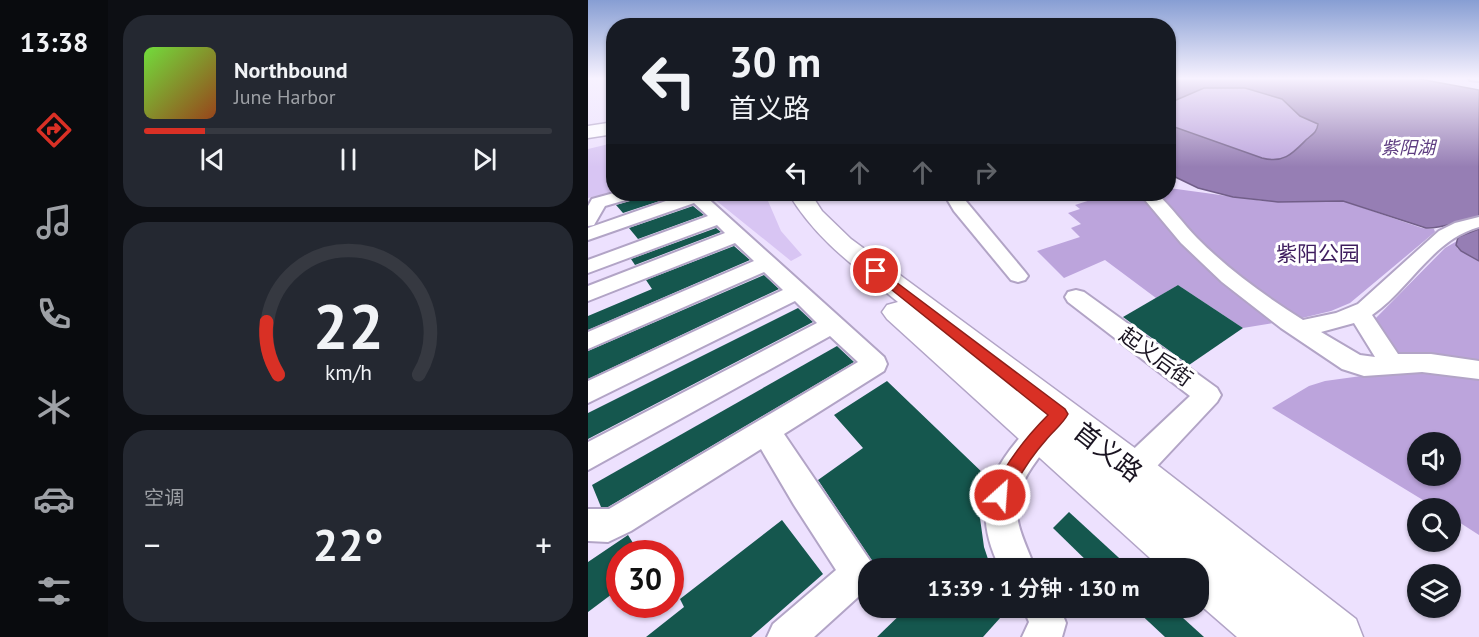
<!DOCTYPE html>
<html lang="zh">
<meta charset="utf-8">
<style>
:root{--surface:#171b24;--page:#242831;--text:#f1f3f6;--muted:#9ea1a6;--line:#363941;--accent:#d93025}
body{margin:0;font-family:"PT Sans","Noto Sans SC",sans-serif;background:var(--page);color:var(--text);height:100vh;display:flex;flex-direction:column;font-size:22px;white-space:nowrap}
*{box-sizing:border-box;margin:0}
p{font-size:20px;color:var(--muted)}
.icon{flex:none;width:33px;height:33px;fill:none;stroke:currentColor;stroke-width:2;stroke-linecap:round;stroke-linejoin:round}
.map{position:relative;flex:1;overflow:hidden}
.sheet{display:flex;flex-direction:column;gap:15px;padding:15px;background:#0d0f14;width:480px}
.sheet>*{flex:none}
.hud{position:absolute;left:18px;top:18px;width:570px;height:183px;border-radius:24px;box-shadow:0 2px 4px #0004;background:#171b24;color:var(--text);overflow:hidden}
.tools{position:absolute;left:819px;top:432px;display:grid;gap:12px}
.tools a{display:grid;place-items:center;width:54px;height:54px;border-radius:50%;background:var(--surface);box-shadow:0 2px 4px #0004;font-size:30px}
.speed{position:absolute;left:18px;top:540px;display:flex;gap:12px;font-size:30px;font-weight:700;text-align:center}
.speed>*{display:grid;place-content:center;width:78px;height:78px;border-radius:50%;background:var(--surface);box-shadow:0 2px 4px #0004;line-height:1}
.speed .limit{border:9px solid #d22;background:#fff;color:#111}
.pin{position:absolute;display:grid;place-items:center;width:51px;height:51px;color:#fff;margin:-26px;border:3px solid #fff;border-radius:50%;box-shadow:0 2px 6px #0007}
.me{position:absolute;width:66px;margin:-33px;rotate:26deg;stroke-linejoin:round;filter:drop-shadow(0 0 4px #0008)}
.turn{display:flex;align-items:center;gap:21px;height:126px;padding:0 24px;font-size:27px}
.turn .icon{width:78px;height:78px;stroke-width:2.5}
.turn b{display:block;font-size:42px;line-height:51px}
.lanes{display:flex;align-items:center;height:57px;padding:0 24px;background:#0003;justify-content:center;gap:30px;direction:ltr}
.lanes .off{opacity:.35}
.big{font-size:45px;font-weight:600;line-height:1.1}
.sheet .tile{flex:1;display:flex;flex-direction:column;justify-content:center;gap:9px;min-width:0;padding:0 21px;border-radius:24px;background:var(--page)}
.sheet .dial{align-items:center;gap:0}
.dial svg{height:156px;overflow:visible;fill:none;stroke:var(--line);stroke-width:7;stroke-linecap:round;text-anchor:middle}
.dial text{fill:var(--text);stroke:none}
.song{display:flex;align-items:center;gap:18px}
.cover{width:72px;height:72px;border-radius:9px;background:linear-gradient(135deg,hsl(100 70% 55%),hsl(20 70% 35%))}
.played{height:6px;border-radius:3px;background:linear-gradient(90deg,var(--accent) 15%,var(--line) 15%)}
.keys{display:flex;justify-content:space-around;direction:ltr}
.heat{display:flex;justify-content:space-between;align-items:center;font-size:33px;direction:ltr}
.trip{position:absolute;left:270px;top:558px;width:351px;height:60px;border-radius:24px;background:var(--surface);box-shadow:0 2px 4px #0004;font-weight:600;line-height:60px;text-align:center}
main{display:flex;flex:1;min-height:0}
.tab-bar{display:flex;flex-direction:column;width:108px;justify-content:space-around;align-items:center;background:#090b0e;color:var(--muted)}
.tab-bar .icon{width:42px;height:42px}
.tab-bar .on{color:var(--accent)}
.tab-bar b{font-size:27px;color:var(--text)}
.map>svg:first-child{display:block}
.green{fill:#d8c5f3}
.forest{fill:#bca4dc;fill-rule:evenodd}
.water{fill:#967eb4;stroke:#715e88;stroke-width:1.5}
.building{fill:#15574e}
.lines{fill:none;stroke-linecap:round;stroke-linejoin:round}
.minor-casing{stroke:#b2a4c6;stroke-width:4}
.major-casing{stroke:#b2a4c6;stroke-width:3}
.highway-casing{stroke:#b2a4c6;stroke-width:3}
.minor{fill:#fff;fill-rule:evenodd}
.major{fill:#fff;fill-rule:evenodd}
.highway{fill:#fff;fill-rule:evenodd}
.route{fill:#d93025;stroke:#8d1f18;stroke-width:1.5}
.labels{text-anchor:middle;stroke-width:6;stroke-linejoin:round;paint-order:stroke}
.far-water-label{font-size:18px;font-style:italic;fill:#5e3d81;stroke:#fff}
.park-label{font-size:21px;fill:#3f1e5f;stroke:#fff}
.street-label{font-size:21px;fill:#1a1421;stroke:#fff}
.near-street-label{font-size:26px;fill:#1a1421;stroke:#fff}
</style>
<main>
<nav class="tab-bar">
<b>13:38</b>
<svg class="icon on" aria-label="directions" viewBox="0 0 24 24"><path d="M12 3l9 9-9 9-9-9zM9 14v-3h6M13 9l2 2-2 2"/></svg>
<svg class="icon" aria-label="music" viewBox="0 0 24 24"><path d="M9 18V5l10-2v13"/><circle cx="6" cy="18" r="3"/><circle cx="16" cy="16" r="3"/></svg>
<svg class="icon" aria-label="phone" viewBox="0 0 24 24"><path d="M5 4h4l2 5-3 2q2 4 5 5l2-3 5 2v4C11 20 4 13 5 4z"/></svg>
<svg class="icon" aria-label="climate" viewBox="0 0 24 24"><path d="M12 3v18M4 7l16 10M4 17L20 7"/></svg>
<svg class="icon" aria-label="car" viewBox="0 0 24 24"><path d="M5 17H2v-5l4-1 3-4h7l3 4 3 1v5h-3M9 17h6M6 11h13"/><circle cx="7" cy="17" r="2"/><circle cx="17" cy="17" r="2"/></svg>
<svg class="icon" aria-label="filters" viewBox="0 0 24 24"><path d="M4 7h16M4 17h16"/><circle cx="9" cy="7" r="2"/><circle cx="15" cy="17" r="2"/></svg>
</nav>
<section class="sheet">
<div class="tile">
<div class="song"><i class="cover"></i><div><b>Northbound</b><p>June Harbor</p></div></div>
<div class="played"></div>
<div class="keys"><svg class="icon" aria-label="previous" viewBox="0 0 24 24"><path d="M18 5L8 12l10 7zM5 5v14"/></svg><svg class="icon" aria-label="pause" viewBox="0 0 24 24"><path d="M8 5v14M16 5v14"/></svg><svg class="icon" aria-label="next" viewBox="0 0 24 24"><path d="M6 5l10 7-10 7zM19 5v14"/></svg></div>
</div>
<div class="tile dial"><svg viewBox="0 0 100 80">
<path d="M14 69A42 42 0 1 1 86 69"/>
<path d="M14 69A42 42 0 0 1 8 42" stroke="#d93025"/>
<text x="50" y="56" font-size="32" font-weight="700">22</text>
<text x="50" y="72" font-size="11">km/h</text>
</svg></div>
<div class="tile"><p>空调</p>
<div class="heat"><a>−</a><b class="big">22°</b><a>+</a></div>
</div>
</section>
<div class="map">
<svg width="891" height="637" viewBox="0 0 891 637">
<rect width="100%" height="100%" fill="#ede1fe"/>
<g class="green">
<path d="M25,143V192L0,198V149Z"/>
<path d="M120,194H177L193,231L214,255L203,261Z"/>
</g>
<g class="forest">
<path d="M629,87L657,88L686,95L698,101L716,118L729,123L730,129C717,147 698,165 674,158L581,125V103L615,88Z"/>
<path d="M581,188L676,201H755L834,228L846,229L847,232L762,303L743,311L710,319L655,328L590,285L568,298L517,260L476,278L449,251L492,237L483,228L493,224L480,213L492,209L487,205L512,197L509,194H580Z"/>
<path d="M869,241V248L891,261V535L863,517L862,508H848L684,408L721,386L737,381L817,370L786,320L857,248ZM830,442H862V476H830Z"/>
</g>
<g class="water">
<path d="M581,78H826L891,90V218C873,220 854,229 838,228L755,201L690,202L645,197L610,188L581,174V125L674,158C696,164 705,153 719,139C725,134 729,132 730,124L712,116L694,99L657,88H616L581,103Z"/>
<path d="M891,229V261L873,251L868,245L870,237Z"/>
</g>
<g class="building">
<path d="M54,194H93L35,213L28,205L49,199Z"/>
<path d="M105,206L116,215L50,239L41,228Z"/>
<path d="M128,228L133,232L47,265L43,259Z"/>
<path d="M146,246L162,260L0,330V316L64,289L58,280Z"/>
<path d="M176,275L191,289L0,379V351Z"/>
<path d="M590,285L655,328L601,365L535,317Z"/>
<path d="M210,308L225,322L0,439V413Z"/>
<path d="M249,346L266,362L20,507H13L4,485Z"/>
<path d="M299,381L398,476L391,511L396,547L403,568H289L230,480L275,448L246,415Z"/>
<path d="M481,512L542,568H506L465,528Z"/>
<path d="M194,520L235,574L163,637H58L96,607L92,599Z"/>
<path d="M40,535L52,554H32V588L0,612V562Z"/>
<path d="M319,608H421L395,637H289Z"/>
<path d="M546,608H584L616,637H577Z"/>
</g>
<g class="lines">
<defs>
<g id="minor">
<path d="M881,78H891V81L882,80Z"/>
<path d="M26,193L50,194L48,197L17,206L6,225L0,226V206L4,199Z"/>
<path d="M98,194H115L296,357L299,364L296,371L196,434L287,568H280V588L226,637H179L185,624L248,570L206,505L173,449L43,531L20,542L0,541V509H21L270,362L242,336L0,470V442L229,323L207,301L0,403V381L195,290L176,272L0,349V332L166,261L147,243L0,301V286L137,233L129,225L0,273V260L120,216L106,203L0,240V228Z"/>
<path d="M356,194H372L437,272L440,276L437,280L430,282L423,280L366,211Z"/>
<path d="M552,194H569C584,207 595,224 609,238C641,270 677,296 715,320L748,313L770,304L851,231L867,223L891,217V227C844,240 822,289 784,315L810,354H843L891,361V379L834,372L776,376L754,369L693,328L634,282L593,243ZM766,323L787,357L772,355L733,332Z"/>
<path d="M488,290L496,292L629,388L633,395L629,402L556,480L545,484L534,480L530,470L534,460L602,396L480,302L477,297L480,292Z"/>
<path d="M460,414L470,418L474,426C468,439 457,448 449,460C416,504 429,523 447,568H412C388,519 394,483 429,441C438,430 446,419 460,414Z"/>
<path d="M435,608H472L478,623L474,637H434L441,622Z"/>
</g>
<path id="major" d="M201,194H223L234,211L263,239L559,457L768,619L775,637H649L610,603V568H573L299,319L294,312L299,305L310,302C270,269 228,240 201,194Z"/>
<path id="highway" d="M26,122V134L0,138V126Z"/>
</defs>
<use href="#minor" class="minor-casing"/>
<use href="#major" class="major-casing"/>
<use href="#highway" class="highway-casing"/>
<use href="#minor" class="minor"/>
<use href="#major" class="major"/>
<use href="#highway" class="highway"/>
</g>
<linearGradient id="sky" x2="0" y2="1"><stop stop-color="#879ed3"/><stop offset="0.47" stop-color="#f7f2ff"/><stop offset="1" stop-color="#f7f2ff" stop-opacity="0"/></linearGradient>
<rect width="891" height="167" fill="url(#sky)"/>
<path class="route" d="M288,267L477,409L480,414C475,424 465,431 458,440C441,459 429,479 419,501L412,504L406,501L403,495C417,464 436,439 460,415L284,274V268Z"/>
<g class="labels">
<g class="far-water-label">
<text x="820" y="154">紫阳湖</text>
</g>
<g class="park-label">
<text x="730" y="261">紫阳公园</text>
</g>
<g class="street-label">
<text transform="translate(568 357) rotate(36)" y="7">起义后街</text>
</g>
<g class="near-street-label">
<text transform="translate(520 452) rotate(38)" y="9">首义路</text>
</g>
</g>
</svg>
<div class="tools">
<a><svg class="icon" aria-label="sound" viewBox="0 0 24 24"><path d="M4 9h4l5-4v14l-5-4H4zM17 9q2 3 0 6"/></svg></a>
<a><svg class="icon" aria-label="search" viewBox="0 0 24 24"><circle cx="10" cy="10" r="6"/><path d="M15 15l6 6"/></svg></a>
<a><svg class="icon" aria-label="layers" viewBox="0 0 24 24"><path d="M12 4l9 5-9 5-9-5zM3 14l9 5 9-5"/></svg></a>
</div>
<div class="speed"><div class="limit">30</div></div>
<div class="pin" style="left:288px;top:271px;background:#d93025"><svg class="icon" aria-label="arrive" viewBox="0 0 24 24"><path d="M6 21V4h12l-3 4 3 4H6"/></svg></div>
<svg class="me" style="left:412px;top:495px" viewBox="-20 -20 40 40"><circle r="17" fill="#d93025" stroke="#fff" stroke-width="3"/><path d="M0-11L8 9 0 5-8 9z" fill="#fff"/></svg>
<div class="trip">13:39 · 1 分钟 · 130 m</div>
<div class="hud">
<div class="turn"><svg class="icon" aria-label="left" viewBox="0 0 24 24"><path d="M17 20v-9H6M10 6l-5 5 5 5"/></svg><div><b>30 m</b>首义路</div></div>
<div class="lanes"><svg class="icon" aria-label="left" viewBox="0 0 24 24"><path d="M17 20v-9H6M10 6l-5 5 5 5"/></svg><svg class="icon off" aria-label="ahead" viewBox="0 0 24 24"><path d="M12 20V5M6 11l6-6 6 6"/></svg><svg class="icon off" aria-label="ahead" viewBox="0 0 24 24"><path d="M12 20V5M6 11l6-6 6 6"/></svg><svg class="icon off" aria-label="right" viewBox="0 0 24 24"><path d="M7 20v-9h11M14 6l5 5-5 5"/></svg></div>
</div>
</div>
</main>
